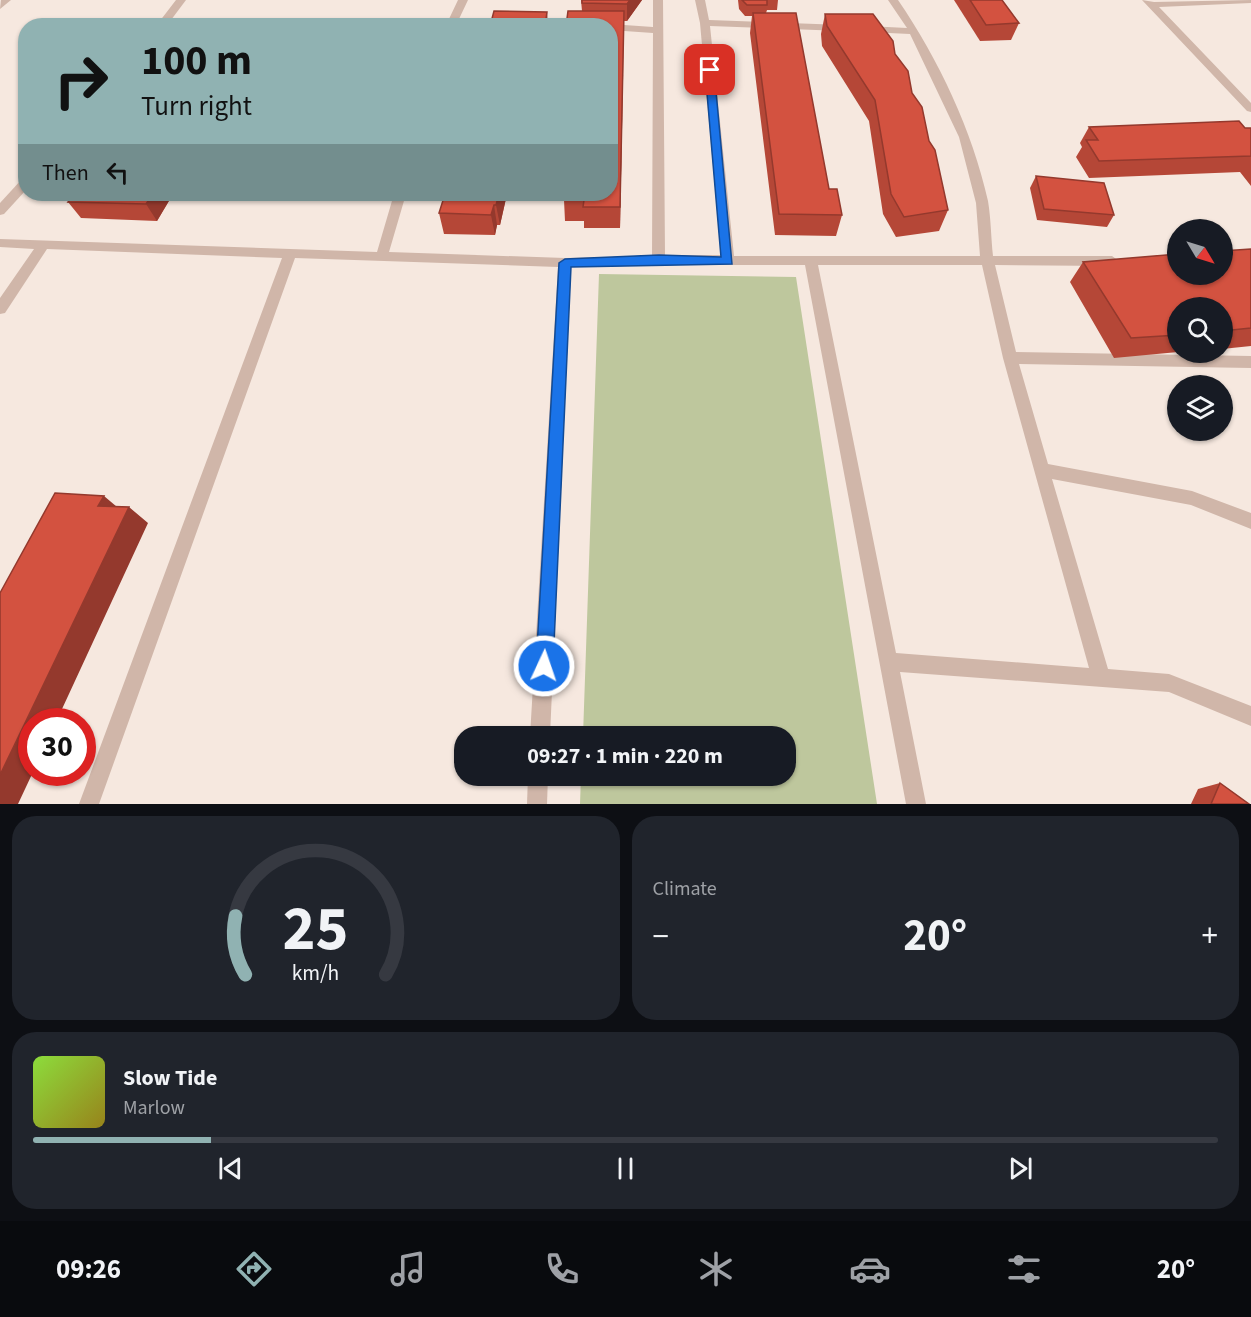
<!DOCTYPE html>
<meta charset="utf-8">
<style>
:root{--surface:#171b24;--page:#20242c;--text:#f1f3f6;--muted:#9ea1a6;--line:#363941;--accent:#90b2b2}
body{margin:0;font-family:"Source Sans 3",sans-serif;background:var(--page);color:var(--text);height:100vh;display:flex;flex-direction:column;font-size:22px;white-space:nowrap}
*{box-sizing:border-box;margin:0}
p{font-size:20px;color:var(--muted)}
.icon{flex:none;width:33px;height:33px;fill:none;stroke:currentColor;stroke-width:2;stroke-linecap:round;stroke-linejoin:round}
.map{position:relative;height:804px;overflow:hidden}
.sheet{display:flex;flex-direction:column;gap:12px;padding:12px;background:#0d0f14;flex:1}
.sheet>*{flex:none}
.banner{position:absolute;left:18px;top:18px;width:600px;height:183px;border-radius:24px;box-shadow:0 2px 4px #0004;background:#90b2b2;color:#111;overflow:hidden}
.needle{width:39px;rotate:128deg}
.controls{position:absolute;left:1167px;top:219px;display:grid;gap:12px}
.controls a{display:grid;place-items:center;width:66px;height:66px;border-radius:50%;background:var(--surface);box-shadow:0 2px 4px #0004;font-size:30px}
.speed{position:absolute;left:18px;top:708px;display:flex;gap:12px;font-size:30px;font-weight:700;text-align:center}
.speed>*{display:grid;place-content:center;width:78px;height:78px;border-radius:50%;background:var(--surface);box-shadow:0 2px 4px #0004;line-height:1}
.speed .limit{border:9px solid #d22;background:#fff;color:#111}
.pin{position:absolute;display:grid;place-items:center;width:51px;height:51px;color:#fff;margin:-26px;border-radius:12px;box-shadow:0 3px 9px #0006}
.me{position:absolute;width:66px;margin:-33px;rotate:3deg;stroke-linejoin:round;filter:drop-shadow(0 0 4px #0008)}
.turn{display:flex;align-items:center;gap:21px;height:126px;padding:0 24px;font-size:27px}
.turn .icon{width:78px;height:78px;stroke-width:2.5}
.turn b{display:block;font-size:42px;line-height:51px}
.then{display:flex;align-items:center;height:57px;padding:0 24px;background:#0003;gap:12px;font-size:22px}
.big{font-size:45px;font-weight:700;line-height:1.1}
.sheet .widget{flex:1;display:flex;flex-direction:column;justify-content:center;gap:9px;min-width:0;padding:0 21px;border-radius:24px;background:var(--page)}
.sheet .dial{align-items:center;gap:0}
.dial svg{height:156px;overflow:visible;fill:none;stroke:var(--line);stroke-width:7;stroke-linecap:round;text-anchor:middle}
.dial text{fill:var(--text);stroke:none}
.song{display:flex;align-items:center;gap:18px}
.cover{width:72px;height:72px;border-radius:9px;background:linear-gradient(135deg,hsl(90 70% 55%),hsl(50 70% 35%))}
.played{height:6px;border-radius:3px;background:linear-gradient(90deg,var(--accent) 15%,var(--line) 15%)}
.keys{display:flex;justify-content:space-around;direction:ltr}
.heat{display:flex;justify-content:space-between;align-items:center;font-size:33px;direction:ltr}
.sheet .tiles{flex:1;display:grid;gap:12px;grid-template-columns:1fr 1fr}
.widget:last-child{grid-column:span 2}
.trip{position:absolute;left:454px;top:726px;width:342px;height:60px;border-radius:24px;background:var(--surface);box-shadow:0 2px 4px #0004;font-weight:700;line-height:60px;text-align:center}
.tabs{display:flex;height:96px;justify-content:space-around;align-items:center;background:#090b0e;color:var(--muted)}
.tabs .icon{width:42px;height:42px}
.tabs .on{color:var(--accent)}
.tabs b{font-size:27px;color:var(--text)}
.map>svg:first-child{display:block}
.green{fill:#bec79d}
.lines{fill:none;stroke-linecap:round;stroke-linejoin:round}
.minor{fill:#d0b6a9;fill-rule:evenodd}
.wall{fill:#b54737}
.shaded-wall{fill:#94392d}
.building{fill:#d35240;stroke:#94392d;stroke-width:1.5}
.route{fill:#1a73e8;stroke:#114b97;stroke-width:1.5}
</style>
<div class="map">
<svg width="1251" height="804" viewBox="0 0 1251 804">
<rect width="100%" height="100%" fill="#f6e8df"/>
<path class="green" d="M599,274L796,277L877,804H580L581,776H786V736H583Z"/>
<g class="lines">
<g class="minor">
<path d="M11,0L0,9L1,0Z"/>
<path d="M176,0H186L171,20L449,19L458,0H468L459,19L571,23L576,26H156Z"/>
<path d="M653,0H663L665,255H721L700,23L695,0H705L709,20L843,25L848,28L843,31L710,26L734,256H980L976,203L959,137L910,34L867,32L862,29L867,26L907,28L888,0H898C939,60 972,130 988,201C991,219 991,238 993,256H1112L1119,261L1112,266L995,265L1016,352L1251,356V368L1019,364L1048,464L1192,491L1251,513V529L1191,505L1052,479L1108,669L1169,674L1251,706V726L1169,692L900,672L926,804H906L805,265H659L571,267L550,736H530L558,267L295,258L99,804H79L282,258L47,249L5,313L0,314V298L34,249L0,247V239L377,252L394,194H406L389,252L565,258L652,256L653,33L610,30V26H606L610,24L653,27ZM818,265H982L1003,358L1089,668L896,653Z"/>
<path d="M1142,0L1154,2L1251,0V3L1159,7L1251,103V112L1247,111Z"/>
<path d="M26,178V190L4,214L0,215V203L22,179Z"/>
<path d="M528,776H548L547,804H527Z"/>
</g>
</g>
<g class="wall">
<path d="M581,0H642L627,21H624L620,228H584V221H565L564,200L610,26L582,11Z"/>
<path d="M738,0H778L777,10H767L766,13L829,189L842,215L836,236L775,235L750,33L752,16H745L739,9Z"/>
<path d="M954,0H1002L1019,23L1011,40L980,41Z"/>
<path d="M825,14L895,54L912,93L929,141L948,210L939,231L896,237L883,214L869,121L822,46L821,34Z"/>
<path d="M1089,127L1251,128V186L1240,172L1089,178L1076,157L1082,147L1080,143Z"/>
<path d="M1036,176L1114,215L1107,227L1037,220L1030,188Z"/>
<path d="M74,194H173L157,221L81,218L68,202Z"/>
<path d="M445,194H507L500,225H497L495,235L444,234L439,213Z"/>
<path d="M1251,249V346L1222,349V308H1178V352L1114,358L1070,282L1083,262Z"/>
<path d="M1220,783L1249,804H1191L1198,789Z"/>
</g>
<g class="shaded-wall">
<path d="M630,0H642L627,21V4Z"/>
<path d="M547,12L548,26H545Z"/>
<path d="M624,32L620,228V207Z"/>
<path d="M153,194H173L157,221L146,204Z"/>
<path d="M499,194H507L500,225L496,205Z"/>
<path d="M494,205L497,225L495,235L491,215Z"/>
<path d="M104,496L123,512L98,506Z"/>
<path d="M129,507L148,523L56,722H32V772H33L18,804H0V775Z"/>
</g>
<g class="building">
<path d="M582,0H630L627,4L582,3Z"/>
<path d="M742,0H767V5H747Z"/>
<path d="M970,0H1002L1019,23L986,25Z"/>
<path d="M494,11L547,12L545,26H490Z"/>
<path d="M568,11H624L620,207H583L584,200H564V194H610V26H566Z"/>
<path d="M753,13H796L829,189H837L842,215L779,214Z"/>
<path d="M825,14H873L893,41L895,54L908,71L912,93L922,107L929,141L935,150L948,210L904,217L891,194L875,100L827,26Z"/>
<path d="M1239,121L1245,128H1251V156L1099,161L1086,140H1098L1089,127Z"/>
<path d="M1036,176L1104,183L1114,215L1044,209Z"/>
<path d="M74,194H153L146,204L68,202Z"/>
<path d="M445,194H499L496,205H494L491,215L439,213Z"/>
<path d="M1251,249V328L1222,331V308H1178V335L1131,338L1083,262L1178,254V274H1222V251Z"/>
<path d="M55,493L104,496L98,506L129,507L0,775V593Z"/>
<path d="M1220,783L1249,804H1211Z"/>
</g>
<path class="route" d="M710,67L714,70L732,264L571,267L553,666L550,672L544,674L538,672L536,666L559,263L565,259L659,255L721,257L705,70Z"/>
</svg>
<div class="controls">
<a><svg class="needle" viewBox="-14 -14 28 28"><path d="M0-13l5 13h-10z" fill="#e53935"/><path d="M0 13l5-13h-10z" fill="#9ea1a6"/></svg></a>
<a><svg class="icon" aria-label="search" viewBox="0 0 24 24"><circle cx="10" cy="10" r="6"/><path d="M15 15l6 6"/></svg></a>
<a><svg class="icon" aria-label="layers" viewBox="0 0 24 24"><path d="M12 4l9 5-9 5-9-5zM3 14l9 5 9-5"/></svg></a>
</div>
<div class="speed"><div class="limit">30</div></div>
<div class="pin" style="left:710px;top:70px;background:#d93025"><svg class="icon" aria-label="arrive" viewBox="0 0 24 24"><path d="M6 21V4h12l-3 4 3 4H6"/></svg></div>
<svg class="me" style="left:544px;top:666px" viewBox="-20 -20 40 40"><circle r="17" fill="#1a73e8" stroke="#fff" stroke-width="3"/><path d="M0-11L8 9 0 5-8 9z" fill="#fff"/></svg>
<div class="trip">09:27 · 1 min · 220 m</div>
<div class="banner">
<div class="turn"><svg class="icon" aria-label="right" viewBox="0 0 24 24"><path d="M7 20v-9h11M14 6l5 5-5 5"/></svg><div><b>100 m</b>Turn right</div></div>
<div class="then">Then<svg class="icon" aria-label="left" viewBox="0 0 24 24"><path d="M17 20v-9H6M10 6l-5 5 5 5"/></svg></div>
</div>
</div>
<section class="sheet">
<div class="tiles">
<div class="widget dial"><svg viewBox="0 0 100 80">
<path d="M14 69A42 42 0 1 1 86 69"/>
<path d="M14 69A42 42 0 0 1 9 39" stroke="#90b2b2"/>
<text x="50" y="56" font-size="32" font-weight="700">25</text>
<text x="50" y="72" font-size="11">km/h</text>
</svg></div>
<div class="widget"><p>Climate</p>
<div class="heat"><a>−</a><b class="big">20°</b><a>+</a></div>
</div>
<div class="widget">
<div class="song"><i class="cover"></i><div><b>Slow Tide</b><p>Marlow</p></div></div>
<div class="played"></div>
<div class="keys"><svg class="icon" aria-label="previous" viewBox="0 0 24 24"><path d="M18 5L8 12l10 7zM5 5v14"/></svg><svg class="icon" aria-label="pause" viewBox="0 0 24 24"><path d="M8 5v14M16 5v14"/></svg><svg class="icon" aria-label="next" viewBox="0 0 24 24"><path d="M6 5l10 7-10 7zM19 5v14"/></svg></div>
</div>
</div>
</section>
<nav class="tabs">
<b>09:26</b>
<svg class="icon on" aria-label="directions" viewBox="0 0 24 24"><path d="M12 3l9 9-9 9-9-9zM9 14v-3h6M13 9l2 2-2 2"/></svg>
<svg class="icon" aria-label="music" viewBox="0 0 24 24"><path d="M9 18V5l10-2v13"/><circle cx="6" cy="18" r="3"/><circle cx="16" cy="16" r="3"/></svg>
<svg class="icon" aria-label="phone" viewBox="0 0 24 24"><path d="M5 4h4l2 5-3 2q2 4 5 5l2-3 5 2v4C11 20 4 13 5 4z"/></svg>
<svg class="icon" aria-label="climate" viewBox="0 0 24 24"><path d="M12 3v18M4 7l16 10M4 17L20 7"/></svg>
<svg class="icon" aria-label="car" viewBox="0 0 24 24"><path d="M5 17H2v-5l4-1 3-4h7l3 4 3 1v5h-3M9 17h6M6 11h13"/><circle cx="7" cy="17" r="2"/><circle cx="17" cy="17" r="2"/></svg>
<svg class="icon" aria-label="filters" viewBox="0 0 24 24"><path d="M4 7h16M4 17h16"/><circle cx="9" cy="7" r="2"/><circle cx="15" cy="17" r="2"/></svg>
<b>20°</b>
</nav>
